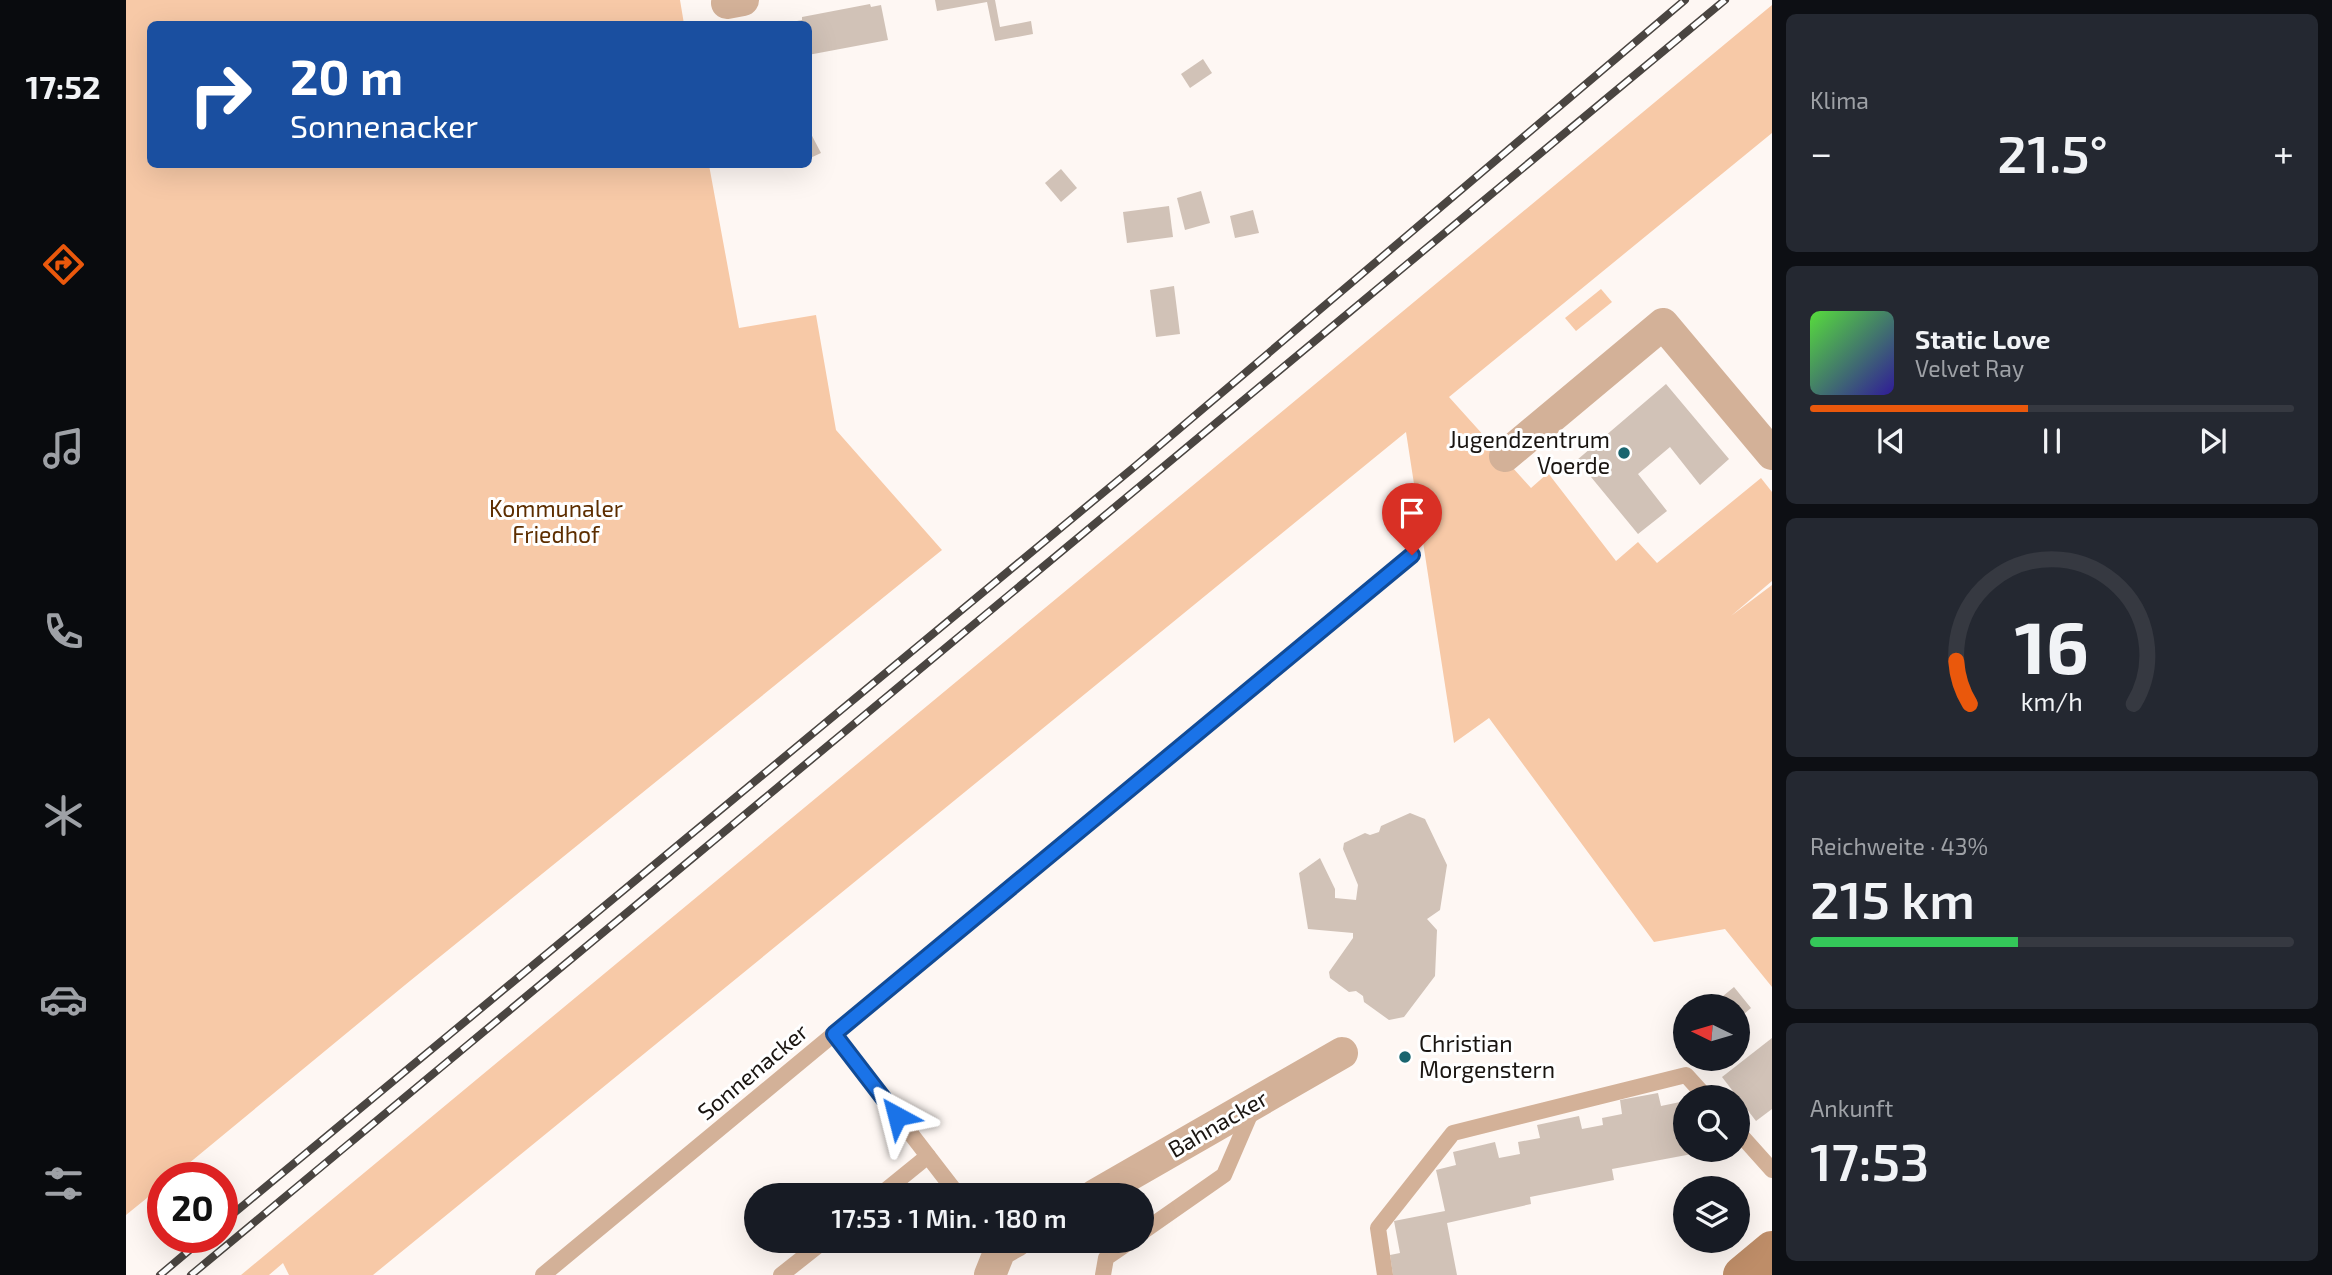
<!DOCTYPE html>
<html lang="de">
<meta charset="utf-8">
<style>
:root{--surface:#171b24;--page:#242831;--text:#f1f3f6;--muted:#9ea1a6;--line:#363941;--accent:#ea580c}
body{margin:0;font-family:"Exo 2",sans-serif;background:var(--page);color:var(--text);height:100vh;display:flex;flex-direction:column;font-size:26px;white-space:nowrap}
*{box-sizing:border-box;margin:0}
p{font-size:23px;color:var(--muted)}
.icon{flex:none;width:38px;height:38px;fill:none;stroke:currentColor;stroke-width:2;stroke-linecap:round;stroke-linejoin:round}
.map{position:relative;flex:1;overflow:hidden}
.drawer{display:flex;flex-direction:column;gap:14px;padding:14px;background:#0d0f14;width:560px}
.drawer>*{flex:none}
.guide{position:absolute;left:21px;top:21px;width:665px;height:147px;border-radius:10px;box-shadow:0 7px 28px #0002;background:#1a4fa0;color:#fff;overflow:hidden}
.needle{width:46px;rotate:275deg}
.fabs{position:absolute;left:1547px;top:994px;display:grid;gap:14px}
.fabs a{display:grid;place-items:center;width:77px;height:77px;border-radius:50%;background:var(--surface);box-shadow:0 7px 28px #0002;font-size:35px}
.speed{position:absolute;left:21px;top:1162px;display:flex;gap:14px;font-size:35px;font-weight:700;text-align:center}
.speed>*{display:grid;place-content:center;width:91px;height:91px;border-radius:50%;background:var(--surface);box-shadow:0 7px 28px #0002;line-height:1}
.speed .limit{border:10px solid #d22;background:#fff;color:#111}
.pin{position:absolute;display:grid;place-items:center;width:60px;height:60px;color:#fff;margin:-72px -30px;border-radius:50% 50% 50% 0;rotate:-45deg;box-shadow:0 0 7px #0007}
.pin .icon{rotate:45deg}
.me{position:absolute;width:77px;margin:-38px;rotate:322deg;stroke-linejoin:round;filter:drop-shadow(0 0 5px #0008)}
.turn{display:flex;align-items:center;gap:24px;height:147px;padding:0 28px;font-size:32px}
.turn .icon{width:91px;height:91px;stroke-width:2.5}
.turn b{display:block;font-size:49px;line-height:60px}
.big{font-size:52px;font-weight:600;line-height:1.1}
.drawer .widget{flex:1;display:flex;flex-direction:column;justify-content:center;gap:10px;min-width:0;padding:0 24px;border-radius:10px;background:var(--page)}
.drawer .dial{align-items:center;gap:0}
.dial svg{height:182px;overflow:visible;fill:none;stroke:var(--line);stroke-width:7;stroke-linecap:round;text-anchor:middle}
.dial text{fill:var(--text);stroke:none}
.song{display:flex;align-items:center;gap:21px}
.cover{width:84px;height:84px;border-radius:10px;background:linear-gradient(135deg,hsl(110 70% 55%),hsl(250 70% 35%))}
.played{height:7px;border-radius:4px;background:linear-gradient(90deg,var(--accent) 45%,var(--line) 45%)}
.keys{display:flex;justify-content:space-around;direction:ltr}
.heat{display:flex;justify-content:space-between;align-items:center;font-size:38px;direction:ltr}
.charge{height:10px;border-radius:5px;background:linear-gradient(90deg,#34c759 43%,var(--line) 0)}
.trip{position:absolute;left:618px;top:1183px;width:410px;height:70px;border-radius:35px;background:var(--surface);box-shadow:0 7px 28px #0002;font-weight:600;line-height:70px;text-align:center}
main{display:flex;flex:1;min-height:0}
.dock{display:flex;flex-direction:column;width:126px;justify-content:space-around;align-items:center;background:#090b0e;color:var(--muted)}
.dock .icon{width:49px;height:49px}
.dock .on{color:var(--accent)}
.dock b{font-size:32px;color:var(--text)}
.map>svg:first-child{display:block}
.green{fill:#f7c9a7}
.building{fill:#d1c2b7}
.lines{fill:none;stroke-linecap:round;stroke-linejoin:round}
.lane{stroke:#d3b198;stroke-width:16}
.street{stroke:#d3b198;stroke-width:32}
.secondary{stroke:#be8d68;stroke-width:38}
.rail-casing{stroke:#4a4541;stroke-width:8}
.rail{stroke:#fff;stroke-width:5;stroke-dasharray:16;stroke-linecap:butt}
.route-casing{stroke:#114b97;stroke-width:18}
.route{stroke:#1a73e8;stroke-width:12}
.poi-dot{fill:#1a656f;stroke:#fff;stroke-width:2.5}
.labels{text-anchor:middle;stroke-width:6;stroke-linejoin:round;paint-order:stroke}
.poi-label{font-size:23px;fill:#1a1511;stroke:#fff;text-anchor:end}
.park-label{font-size:23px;fill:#5d2e00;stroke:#fff}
.street-label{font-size:23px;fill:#1a1511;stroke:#fff}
</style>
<main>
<nav class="dock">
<b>17:52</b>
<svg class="icon on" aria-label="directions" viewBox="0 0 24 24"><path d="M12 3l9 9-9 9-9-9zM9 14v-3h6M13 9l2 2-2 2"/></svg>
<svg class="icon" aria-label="music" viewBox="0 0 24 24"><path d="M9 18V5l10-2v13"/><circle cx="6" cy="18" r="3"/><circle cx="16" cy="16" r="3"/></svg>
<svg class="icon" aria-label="phone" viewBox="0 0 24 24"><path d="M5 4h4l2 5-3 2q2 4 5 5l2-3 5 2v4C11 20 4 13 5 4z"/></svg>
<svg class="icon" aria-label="climate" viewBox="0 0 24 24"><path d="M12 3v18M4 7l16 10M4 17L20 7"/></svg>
<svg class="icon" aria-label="car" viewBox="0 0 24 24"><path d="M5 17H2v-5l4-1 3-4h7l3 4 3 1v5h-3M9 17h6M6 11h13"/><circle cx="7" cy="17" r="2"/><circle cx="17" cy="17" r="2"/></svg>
<svg class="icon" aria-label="filters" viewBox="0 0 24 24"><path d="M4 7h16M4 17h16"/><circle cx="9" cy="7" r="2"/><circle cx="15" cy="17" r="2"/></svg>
</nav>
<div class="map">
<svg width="1646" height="1275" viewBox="0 0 1646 1275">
<rect width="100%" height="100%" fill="#fef7f3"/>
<g class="green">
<path d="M0,0H554L558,24H24V164L583,165L613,328L690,315L710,430L816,550L279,985L45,1178H37V1185L0,1215Z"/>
<path d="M1646,5V133L1323,397L1405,488L1422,473L1490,561L1512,542L1531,563L1635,478L1646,492V581L1605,616L1646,585V987L1599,929L1528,942L1363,718L1328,743L1280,432L247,1275H163L157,1263L143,1275H115Z"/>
<path d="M1475,289L1486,302L1450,331L1439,318Z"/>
</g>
<g class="building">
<path d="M809,0H869L874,27L905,21L907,34L869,41L861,2L811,11Z"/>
<path d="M744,4L745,7L755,5L762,40L682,55V24H667L666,22L676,20V17Z"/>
<path d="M1077,59L1086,73L1064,88L1055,74Z"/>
<path d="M684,132L695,153L682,159V133Z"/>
<path d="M935,169L951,188L935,202L919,183Z"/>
<path d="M1075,191L1084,223L1059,230L1051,198Z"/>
<path d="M1043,206L1047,237L1001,243L997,212Z"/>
<path d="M1127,210L1133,233L1109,238L1104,216Z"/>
<path d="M1048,286L1054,334L1030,337L1024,290Z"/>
<path d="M1540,384L1603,459L1574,485L1544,447L1512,474L1541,511L1512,534L1451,460Z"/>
<path d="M1284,813L1299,819L1321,865L1314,910L1301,919L1311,930L1309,976L1278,1017L1263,1020L1238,1002L1237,996L1230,991L1223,992L1204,978L1203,972L1227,938V933L1182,929L1173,873L1194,858L1209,889V898L1230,900L1232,885L1217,849L1218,843L1239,833L1244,835L1253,832L1255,826Z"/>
<path d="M1608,987L1625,1008L1612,1019V1006H1585Z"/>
<path d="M1646,1038V1109L1630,1121L1596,1077Z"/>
<path d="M1532,1093L1535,1106L1559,1101V1150L1582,1151L1486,1169L1488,1180L1404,1197L1405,1204L1321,1223L1331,1275H1267L1264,1255L1274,1253L1268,1221L1319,1211L1310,1170L1330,1165L1327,1152L1369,1142L1373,1158L1394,1154L1392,1142L1414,1138L1411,1125L1453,1116L1456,1129L1477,1125L1476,1118L1496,1114L1494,1100Z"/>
</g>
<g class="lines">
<g class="lane">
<path d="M708,1034L832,1195"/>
<path d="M1612,1132L1646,1170"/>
<path d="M754,1195L802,1156"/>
<path d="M1015,1233L1098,1175L1126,1110"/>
<path d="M417,1275L1286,555"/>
<path d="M655,1275L698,1241"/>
<path d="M977,1275L980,1258L1005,1241"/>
<path d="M1259,1275L1252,1228L1327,1133L1560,1075L1580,1097"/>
</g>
<g class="street">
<path d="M601,3L617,0"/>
<path d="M1379,456L1537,324L1646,454"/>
<path d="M969,1195L1216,1053"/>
<path d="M864,1275L874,1250L890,1241"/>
</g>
<path class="secondary" d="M1616,1275L1646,1250"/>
<defs>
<g id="rail">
<path d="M96,1223L1007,468L1559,0"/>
<path d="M34,1275L79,1237"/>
<path d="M65,1275L1599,0"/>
</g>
</defs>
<use href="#rail" class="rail-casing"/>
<use href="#rail" class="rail"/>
</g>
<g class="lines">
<defs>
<path id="route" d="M771,1116L708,1034L1286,555"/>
</defs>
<use href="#route" class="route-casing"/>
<use href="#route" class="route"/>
</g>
<g class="poi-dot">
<circle cx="1498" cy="453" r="7"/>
<circle cx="1279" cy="1057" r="7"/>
</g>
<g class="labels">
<g class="poi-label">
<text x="1484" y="448">Jugendzentrum<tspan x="1484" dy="26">Voerde</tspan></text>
<text x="1293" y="1052" text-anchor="start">Christian<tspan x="1293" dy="26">Morgenstern</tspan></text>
</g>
<g class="park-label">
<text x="430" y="517">Kommunaler<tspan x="430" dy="26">Friedhof</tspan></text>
</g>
<g class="street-label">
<text transform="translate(627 1072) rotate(-40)" y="8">Sonnenacker</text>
<text transform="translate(1092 1124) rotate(-30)" y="8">Bahnacker</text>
</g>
</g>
</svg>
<div class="fabs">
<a><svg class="needle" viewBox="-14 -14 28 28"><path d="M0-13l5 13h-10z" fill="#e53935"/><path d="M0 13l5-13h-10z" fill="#9ea1a6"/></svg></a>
<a><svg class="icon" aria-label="search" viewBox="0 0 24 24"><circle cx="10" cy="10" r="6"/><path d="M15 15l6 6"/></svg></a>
<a><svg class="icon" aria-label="layers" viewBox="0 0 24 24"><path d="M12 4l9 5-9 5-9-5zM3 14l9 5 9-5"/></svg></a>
</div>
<div class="speed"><div class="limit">20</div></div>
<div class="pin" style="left:1286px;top:555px;background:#d93025"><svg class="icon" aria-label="arrive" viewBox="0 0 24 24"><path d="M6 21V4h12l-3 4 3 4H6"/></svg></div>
<svg class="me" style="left:771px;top:1116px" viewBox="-20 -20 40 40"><path d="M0-17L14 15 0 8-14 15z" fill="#1a73e8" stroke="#fff" stroke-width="4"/></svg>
<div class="trip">17:53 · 1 Min. · 180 m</div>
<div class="guide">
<div class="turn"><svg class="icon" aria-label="right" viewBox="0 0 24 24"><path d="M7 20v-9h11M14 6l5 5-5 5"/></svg><div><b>20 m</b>Sonnenacker</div></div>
</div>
</div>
<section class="drawer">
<div class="widget"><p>Klima</p>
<div class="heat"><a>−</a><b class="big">21.5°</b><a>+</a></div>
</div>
<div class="widget">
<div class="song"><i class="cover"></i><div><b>Static Love</b><p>Velvet Ray</p></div></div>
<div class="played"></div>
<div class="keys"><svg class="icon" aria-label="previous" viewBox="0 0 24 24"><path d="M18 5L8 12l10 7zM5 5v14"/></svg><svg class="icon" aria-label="pause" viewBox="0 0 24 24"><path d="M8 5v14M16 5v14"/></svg><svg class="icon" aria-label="next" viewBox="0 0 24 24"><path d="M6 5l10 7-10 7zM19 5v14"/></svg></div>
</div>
<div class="widget dial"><svg viewBox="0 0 100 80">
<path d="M14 69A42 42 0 1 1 86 69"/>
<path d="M14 69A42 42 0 0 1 8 50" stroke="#ea580c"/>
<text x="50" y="56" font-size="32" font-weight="700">16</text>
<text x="50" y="72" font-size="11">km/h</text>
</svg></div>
<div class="widget"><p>Reichweite · 43%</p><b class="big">215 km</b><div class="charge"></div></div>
<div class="widget"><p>Ankunft</p><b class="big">17:53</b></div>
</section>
</main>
